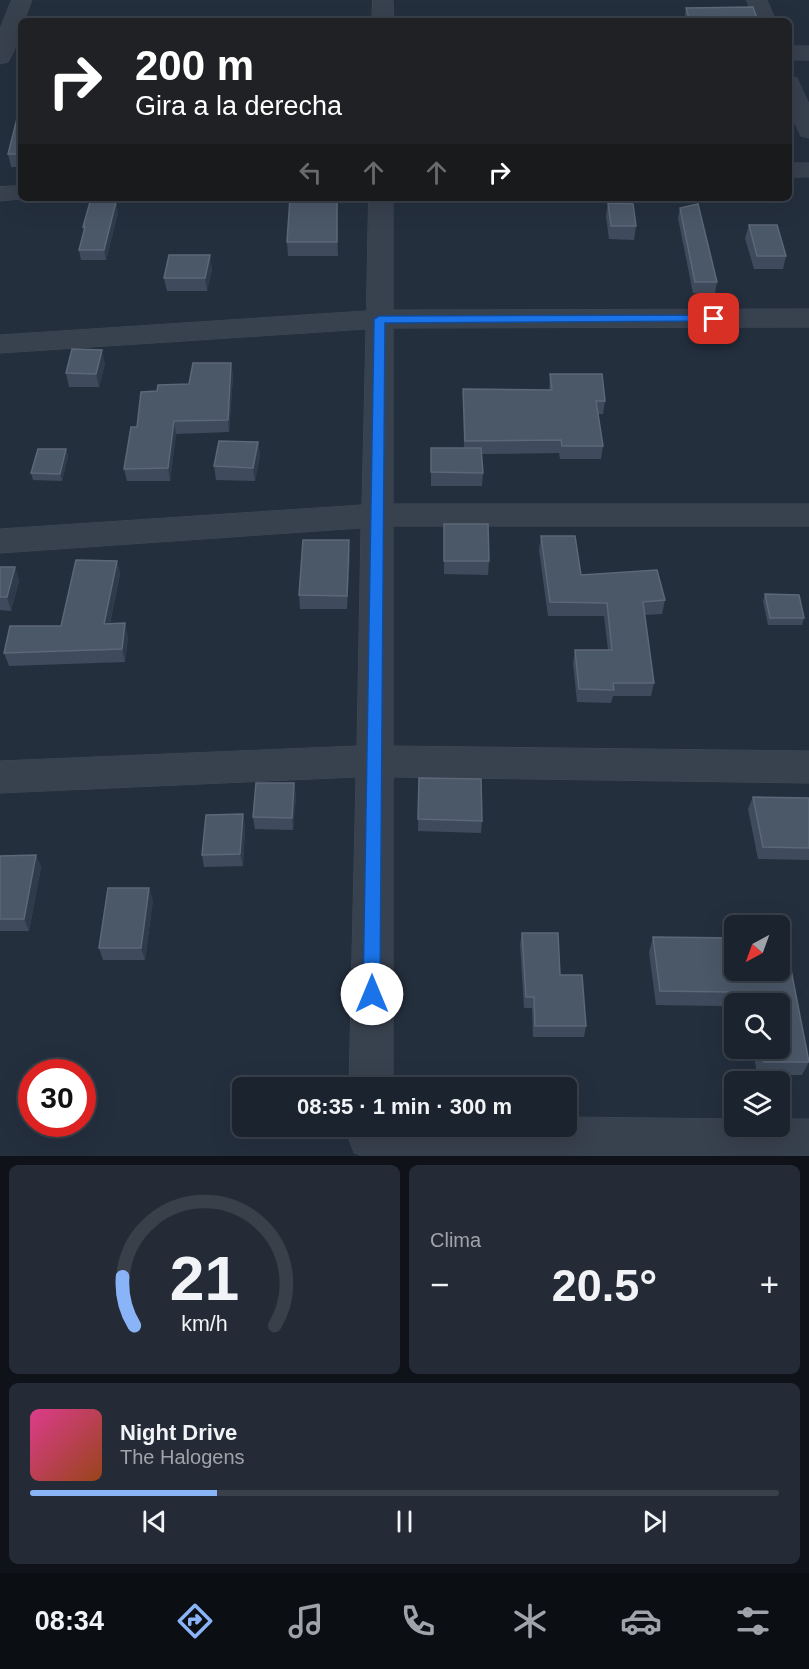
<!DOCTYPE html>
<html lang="es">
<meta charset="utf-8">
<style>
:root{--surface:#1b232e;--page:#242b36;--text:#f1f3f6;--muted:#a0a4aa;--line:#39404a;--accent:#8ab4f8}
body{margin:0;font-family:Arial,sans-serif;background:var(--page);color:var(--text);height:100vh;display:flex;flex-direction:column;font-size:22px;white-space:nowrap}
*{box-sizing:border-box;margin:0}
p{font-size:20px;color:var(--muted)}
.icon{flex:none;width:33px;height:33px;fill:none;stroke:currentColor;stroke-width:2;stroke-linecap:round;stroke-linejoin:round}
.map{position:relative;height:1156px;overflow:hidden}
.drawer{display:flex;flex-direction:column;gap:9px;padding:9px;background:#0f1319;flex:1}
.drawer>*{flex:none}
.banner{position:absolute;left:18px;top:18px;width:774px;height:183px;border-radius:9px;box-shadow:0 6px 24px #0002,0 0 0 2px var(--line);background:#202124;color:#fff;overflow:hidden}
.needle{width:39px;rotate:221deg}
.buttons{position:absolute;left:724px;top:915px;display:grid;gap:12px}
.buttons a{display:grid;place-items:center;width:66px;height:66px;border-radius:9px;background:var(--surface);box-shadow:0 6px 24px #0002,0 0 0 2px var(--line);font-size:30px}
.speed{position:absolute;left:18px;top:1059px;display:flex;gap:12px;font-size:30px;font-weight:700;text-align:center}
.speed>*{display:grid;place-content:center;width:78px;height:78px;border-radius:50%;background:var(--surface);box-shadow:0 6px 24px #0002,0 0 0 2px var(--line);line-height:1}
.speed .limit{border:9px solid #d22;background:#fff;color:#111}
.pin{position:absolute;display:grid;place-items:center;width:51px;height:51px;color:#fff;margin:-26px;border-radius:12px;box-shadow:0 3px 9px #0006}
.me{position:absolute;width:66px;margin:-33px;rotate:0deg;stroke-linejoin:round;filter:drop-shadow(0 0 4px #0008)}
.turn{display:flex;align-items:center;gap:21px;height:126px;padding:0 18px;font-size:27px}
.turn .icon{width:78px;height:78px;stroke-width:2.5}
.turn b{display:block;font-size:42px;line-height:51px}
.lanes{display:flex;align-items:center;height:57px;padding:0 18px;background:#0003;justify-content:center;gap:30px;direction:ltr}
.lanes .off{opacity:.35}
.big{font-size:45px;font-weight:800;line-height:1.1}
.drawer .widget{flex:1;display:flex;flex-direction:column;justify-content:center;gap:9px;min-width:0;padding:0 21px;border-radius:9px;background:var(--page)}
.drawer .dial{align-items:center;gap:0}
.dial svg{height:156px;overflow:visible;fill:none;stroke:var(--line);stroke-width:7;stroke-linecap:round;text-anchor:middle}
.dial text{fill:var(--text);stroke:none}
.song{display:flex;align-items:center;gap:18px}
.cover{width:72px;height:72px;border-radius:9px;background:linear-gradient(135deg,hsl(330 70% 55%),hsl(20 70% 35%))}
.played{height:6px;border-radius:3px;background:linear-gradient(90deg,var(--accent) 25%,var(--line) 25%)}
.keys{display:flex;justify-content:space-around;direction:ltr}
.heat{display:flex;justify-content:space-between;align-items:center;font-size:33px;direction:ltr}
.drawer .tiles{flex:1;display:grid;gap:9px;grid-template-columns:1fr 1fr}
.widget:last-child{grid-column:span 2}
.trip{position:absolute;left:232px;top:1077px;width:345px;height:60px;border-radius:9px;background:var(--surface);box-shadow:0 6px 24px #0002,0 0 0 2px var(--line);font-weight:800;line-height:60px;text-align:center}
.menu{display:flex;height:96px;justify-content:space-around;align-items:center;background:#0b0e12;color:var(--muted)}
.menu .icon{width:42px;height:42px}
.menu .selected{color:var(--accent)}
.menu b{font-size:27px;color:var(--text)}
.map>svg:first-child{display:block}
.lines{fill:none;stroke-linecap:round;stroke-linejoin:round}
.minor-casing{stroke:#414a57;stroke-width:1}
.minor{fill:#38414e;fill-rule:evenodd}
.wall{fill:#3f4b5c}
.shaded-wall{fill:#2f3b4b}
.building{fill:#4b5868;stroke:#5c6777;stroke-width:1.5}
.route{fill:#1a73e8;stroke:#114b97;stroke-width:1.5}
</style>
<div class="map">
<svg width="809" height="1156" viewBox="0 0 809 1156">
<rect width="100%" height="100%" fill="#242f3e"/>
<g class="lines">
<defs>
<g id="minor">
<path d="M12,0H32L24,21H21C21,34 15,51 8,62L0,64V29Z"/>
<path d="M373,0H393L394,21H372Z"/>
<path d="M747,0H767L776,21H754Z"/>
<rect x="789" y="46" width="20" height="14"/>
<path d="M789,76L797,78L809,104V138L801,136L789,111Z"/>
<rect x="789" y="163" width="20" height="14"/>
<path d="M21,186V198H30L0,201V187Z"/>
<path d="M369,198H393V310L809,309V327L393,328V504H809V526H393V746L809,751V783L393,777V1088H349L356,777L0,793V761L357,746L361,528L0,553V529L362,505L366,329L0,353V335L366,311Z"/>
<path d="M567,1117L735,1119V1126H780V1119H809V1156H362L354,1153L348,1137L352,1126H567Z"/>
</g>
</defs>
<use href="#minor" class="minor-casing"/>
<use href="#minor" class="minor"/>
</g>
<g class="wall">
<path d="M686,8L758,21H684Z"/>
<path d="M21,107V167H11L8,154Z"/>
<path d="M290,198H338V256H288L287,242Z"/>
<path d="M116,202L118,213L106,260H81L79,250L84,231L83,227Z"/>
<path d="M608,203L636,226L634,240L609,239L606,216Z"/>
<path d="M680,208L717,282L715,293H693L678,218Z"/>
<path d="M749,225L786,256L783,269H754L745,238Z"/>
<path d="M212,269L207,291H167L164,278Z"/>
<path d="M105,363L99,387H69L66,373Z"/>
<path d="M231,363L233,376L229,432L176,434L170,481H127L124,469L137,427L189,384Z"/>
<path d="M550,374L605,401L603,414H598L603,446L601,459H560L559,453L482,454L483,473L482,486H431V448H464L463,389L549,390Z"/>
<path d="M258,442L260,456L255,481L216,480L214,466Z"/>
<path d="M66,449L68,456L62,481L33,480L31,473Z"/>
<path d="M444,524L489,561L488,575L444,574Z"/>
<path d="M541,536L581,575L665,600L662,614L645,615L654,683L651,696H613L611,703L577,702L573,663L575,650H608L604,616H548L539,550Z"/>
<path d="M350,554L347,609H300L299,595Z"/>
<path d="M117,561L120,574L110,624L128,637L125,662L9,666L4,653L61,626Z"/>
<path d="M0,567H15L19,581L11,611L0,610Z"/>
<path d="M765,594L804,618L802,625H768L763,601Z"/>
<path d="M419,778L482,821L481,833L418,831Z"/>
<path d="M294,783L296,796L293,830L255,829L253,817Z"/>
<path d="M753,797L809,798V860L758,859L748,809Z"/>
<path d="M243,814L245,827L243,866L204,867L202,855Z"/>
<path d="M36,855L41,867L29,931H0V856Z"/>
<path d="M153,900L145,960H103L99,948Z"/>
<path d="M522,933L560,975L586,1026L584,1037H533L532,1008H524L520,944Z"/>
<path d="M653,937L735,938L809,1062L802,1075H757L753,1048H780L735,1004V1043H730L723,1006L656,1005L649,952Z"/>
</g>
<g class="shaded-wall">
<path d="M337,198H338V256L337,242Z"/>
<path d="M116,202L118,213L106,260L104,250Z"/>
<path d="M210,255L212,269L207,291L205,278Z"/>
<path d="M102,350L105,363L99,387L96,374Z"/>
<path d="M231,363L233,376L229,432L228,420Z"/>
<path d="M174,421L176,434L170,481L168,468Z"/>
<path d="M258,442L260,456L255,481L253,468Z"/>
<path d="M66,449L68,456L62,481L60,474Z"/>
<path d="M349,540L350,554L347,609V596Z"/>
<path d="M117,561L120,574L107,637L104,624Z"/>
<path d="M15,567L19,581L11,611L7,597Z"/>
<path d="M125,623L128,637L125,662L122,649Z"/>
<path d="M294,783L296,796L293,830L292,818Z"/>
<path d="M243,814L245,827L243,866L240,854Z"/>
<path d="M36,855L41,867L29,931L24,919Z"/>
<path d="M149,888L153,900L145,960L141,948Z"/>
</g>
<g class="building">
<path d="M753,7L758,21H690L686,8Z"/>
<path d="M20,107H21V154H8Z"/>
<path d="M290,198H337V242H287Z"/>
<path d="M90,202H116L104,250H79L85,227H83Z"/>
<path d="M608,203L633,204L636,226H611Z"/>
<path d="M698,204L717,282H695L680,208Z"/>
<path d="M749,225H777L786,256H757Z"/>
<path d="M169,255H210L205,278H164Z"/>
<path d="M72,349L102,350L96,374L66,373Z"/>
<path d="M193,363H231L228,420L174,421L168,468L124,469L131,427H137L141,392L157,391L158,385L189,384Z"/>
<path d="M550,374H602L605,401H596L603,446H562L561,440L465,441L463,389L552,390Z"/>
<path d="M219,441L258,442L253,468L214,466Z"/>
<path d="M431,448H481L483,473L431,472Z"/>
<path d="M38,449H66L60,474L31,473Z"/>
<path d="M444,524H488L489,561H444Z"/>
<path d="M541,536H575L581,575L657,570L665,600L643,602L654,683H613L614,690L579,689L575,650H612L607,603L550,602Z"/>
<path d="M303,540H349L347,596L299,595Z"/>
<path d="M76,560L117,561L104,624L125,623L122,649L4,653L10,626H61Z"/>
<path d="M0,567H15L7,597H0Z"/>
<path d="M765,594L799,595L804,618H770Z"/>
<path d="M419,778L481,779L482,821L418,819Z"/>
<path d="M256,783H294L292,818L253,817Z"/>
<path d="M753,797L809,798V848L763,847Z"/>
<path d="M243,814L240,854L202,855L206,815Z"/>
<path d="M36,855L24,919H0V856Z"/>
<path d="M108,888H149L141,948H99Z"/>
<path d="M522,933H558L560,975H582L586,1026H535L534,997H526Z"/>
<path d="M653,937L735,938V970H780V939H785L809,1062H764L762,1048H780V1004H735V1023L729,992L660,991Z"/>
</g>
<path class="route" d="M714,315L718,316V321L385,323L380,994L378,1000L372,1003L366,1000L363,994L374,319L379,316Z"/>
</svg>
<div class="buttons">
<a><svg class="needle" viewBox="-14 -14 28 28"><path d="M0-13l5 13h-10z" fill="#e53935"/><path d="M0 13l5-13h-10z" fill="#a0a4aa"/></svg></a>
<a><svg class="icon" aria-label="search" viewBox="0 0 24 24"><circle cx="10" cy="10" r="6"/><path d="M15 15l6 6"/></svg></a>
<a><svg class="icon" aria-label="layers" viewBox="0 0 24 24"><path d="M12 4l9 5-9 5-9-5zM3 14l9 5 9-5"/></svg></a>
</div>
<div class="speed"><div class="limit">30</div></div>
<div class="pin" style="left:714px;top:319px;background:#d93025"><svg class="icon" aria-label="arrive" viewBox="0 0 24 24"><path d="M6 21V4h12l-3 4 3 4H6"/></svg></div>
<svg class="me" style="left:372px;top:994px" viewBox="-20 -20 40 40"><circle r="19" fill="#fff"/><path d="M0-13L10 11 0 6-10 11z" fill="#1a73e8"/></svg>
<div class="trip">08:35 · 1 min · 300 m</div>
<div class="banner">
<div class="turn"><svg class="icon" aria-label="right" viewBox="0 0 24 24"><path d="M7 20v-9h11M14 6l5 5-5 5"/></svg><div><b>200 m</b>Gira a la derecha</div></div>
<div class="lanes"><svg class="icon off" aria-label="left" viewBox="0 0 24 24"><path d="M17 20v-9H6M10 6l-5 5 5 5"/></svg><svg class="icon off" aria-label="ahead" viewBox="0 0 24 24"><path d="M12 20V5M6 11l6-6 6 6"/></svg><svg class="icon off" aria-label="ahead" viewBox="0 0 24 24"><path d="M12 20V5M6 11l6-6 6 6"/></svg><svg class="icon" aria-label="right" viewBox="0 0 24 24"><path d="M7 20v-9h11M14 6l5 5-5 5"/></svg></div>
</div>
</div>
<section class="drawer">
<div class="tiles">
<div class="widget dial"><svg viewBox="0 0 100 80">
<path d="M14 69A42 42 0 1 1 86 69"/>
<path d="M14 69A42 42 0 0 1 8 44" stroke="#8ab4f8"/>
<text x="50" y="56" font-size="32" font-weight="700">21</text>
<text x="50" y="72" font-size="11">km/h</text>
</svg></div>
<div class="widget"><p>Clima</p>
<div class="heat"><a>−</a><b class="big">20.5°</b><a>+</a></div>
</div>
<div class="widget">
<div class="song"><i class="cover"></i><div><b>Night Drive</b><p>The Halogens</p></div></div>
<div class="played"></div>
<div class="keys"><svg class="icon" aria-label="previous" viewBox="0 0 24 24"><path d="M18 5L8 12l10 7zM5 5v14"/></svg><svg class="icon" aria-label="pause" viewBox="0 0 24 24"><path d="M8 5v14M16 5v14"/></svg><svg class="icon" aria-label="next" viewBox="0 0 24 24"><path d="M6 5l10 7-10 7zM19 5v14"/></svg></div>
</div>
</div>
</section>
<nav class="menu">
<b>08:34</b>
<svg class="icon selected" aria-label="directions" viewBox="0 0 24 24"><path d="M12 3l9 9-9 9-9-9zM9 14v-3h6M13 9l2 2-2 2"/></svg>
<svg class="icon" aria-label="music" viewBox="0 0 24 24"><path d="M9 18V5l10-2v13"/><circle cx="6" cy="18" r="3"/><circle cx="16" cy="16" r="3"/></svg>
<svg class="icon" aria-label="phone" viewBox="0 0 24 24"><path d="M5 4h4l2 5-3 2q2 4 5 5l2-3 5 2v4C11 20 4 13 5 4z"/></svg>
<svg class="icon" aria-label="climate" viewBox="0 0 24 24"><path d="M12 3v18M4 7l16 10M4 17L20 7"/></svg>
<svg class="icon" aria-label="car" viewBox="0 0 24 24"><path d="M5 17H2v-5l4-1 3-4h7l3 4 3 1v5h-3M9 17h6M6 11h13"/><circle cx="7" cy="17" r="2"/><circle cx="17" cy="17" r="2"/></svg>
<svg class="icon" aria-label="filters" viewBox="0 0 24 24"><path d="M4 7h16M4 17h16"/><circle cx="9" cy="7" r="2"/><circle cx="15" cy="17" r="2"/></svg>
</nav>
